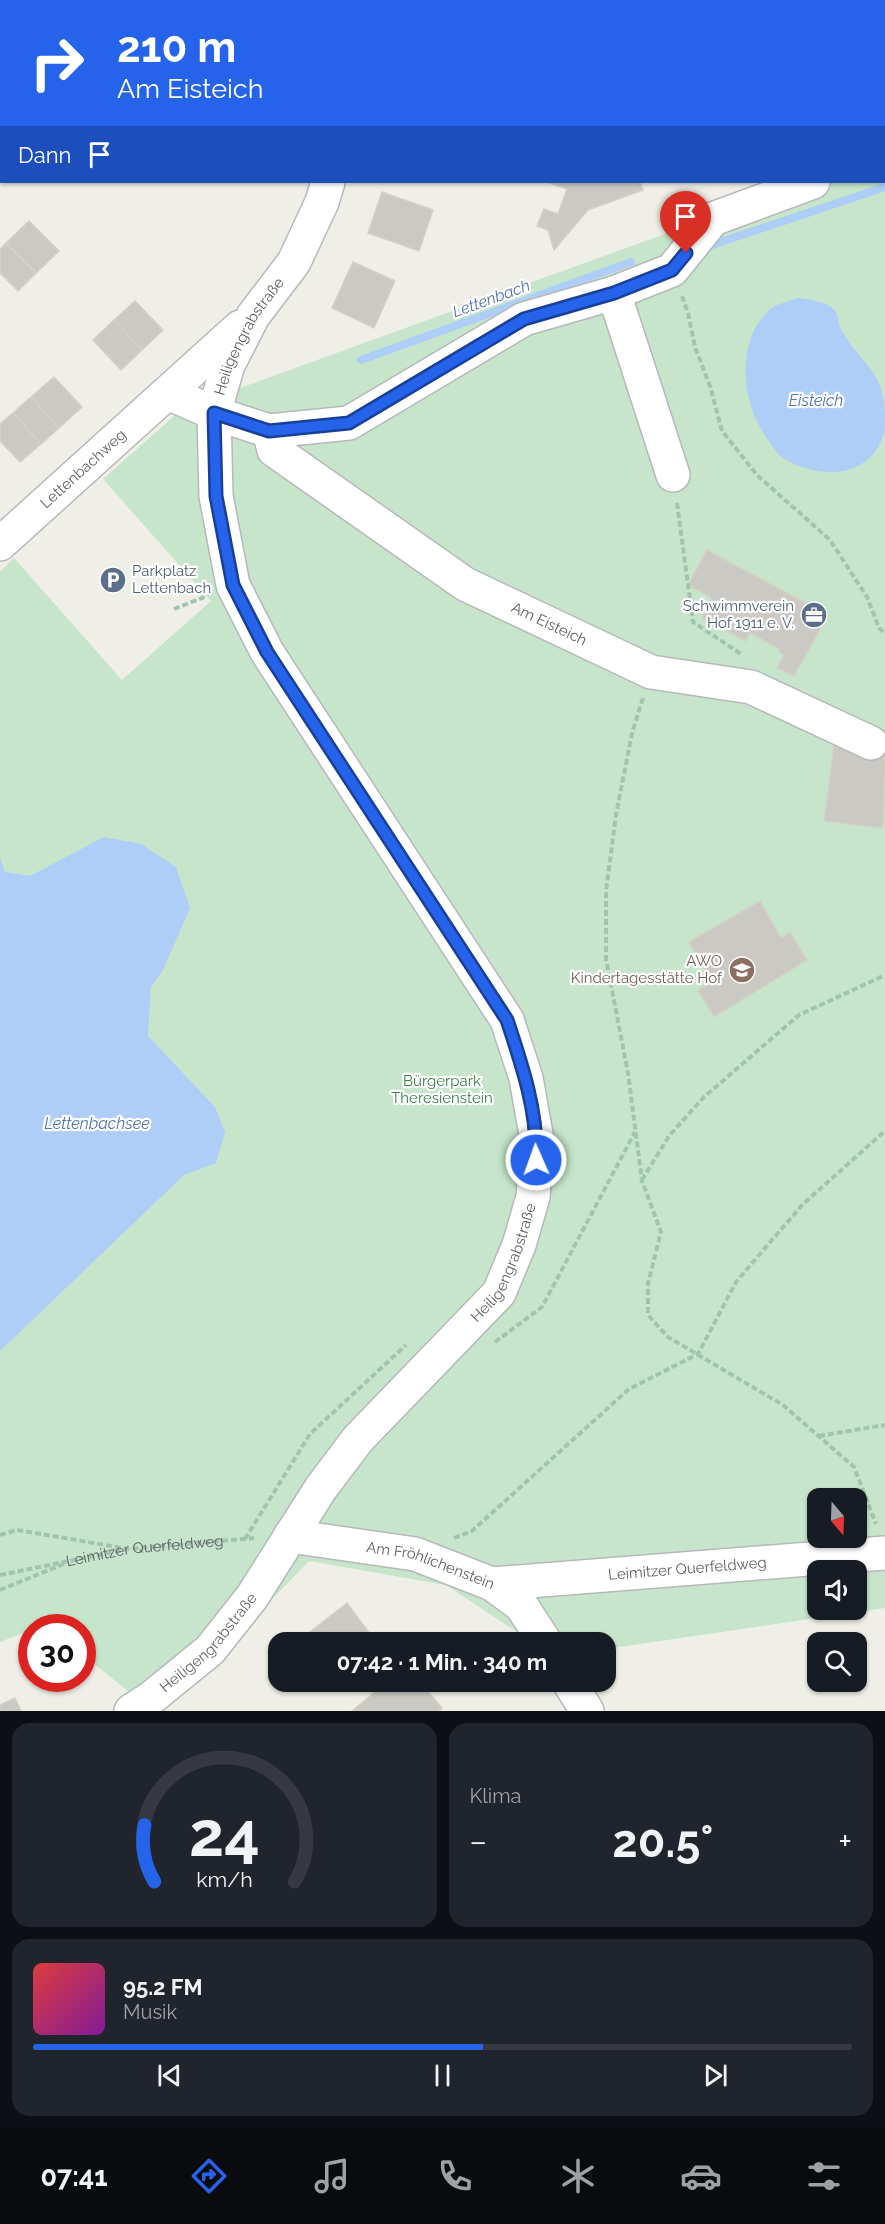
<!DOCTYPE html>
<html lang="de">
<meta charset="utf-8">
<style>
:root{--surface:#171b24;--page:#20242c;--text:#f1f3f6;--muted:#9ea1a6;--line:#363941;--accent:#2563eb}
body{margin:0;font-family:Raleway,sans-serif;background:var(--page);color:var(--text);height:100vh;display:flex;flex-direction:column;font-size:22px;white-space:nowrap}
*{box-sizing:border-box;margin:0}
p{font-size:20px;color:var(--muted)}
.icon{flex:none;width:33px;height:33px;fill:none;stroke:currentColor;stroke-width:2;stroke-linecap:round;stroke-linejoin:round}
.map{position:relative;height:1711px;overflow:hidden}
.details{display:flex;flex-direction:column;gap:12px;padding:12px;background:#0d0f14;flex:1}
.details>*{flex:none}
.hud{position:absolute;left:0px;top:0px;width:885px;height:183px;box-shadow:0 2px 4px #0004;background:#2563eb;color:#fff;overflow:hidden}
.needle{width:39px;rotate:161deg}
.fabs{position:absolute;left:807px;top:1488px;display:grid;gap:12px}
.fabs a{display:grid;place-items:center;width:60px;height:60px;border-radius:12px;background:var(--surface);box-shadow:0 2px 4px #0004;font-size:30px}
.speed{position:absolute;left:18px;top:1614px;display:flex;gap:12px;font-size:30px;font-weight:700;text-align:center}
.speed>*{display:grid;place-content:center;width:78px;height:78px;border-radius:50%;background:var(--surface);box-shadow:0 2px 4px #0004;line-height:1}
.speed .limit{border:9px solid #d22;background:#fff;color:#111}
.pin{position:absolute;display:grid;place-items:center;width:51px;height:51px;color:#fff;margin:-62px -26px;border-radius:50% 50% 50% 0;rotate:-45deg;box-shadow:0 0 6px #0007}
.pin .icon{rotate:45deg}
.me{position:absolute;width:66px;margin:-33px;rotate:358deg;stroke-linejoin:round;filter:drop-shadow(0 0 4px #0008)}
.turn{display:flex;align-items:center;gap:21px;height:126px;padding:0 18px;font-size:27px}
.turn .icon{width:78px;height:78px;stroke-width:2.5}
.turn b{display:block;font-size:42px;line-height:51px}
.then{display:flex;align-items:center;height:57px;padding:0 18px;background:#0003;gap:12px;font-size:22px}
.big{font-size:45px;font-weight:700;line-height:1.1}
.details .tile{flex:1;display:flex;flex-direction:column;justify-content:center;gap:9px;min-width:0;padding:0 21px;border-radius:18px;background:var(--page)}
.details .dial{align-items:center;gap:0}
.dial svg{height:156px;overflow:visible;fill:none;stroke:var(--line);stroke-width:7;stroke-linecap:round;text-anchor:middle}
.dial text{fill:var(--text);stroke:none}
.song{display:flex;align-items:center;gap:18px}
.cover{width:72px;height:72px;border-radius:9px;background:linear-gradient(135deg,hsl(0 70% 55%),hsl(290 70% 35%))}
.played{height:6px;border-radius:3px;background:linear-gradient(90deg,var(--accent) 55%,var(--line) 55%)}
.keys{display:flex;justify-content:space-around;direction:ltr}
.heat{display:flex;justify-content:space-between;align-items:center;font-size:33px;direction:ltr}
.details .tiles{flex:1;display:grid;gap:12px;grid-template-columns:1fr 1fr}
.tile:last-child{grid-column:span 2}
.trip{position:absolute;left:268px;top:1632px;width:348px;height:60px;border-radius:18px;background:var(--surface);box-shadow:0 2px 4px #0004;font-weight:700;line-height:60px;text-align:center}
.tabs{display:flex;height:96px;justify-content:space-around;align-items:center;background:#090b0e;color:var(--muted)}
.tabs .icon{width:42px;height:42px}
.tabs .selected{color:var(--accent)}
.tabs b{font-size:27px;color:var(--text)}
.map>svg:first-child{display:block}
.green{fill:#c6e5ca;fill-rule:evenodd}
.water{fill:#aecef8}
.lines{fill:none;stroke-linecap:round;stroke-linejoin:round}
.stream{stroke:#aecef8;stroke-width:8}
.building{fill:#cbc9c4;stroke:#d4d1c6;stroke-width:1.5}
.minor-casing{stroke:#b7b8bc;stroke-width:36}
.path{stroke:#a0c5af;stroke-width:4;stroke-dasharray:6 3;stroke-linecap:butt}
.minor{stroke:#fff;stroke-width:33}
.route-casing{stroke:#184099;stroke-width:15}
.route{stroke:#2563eb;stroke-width:10}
.labels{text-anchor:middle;stroke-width:4.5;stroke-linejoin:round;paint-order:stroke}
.street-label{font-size:15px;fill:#5f6166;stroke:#fff}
.service-label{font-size:15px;fill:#4e5e75;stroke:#fff;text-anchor:start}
.education-label{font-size:15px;fill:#785e54;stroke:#fff;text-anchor:end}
.park-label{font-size:15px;fill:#3c8048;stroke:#fff}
.water-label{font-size:16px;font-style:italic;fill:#4f72b2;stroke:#fff}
</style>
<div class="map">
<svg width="885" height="1711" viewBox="0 0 885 1711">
<rect width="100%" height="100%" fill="#efefe7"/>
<path class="green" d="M784,0H885V1608L606,1649V1642H532L446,1585L309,1561L164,1711H153L83,1655L82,1628L48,1627L44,1625L0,1642V572L14,558L122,680L211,601L103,479L182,409L673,231L776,182H884V2ZM818,1498H856V1538H818ZM818,1570H856V1610H818Z"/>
<g class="water">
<path d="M798,298C810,300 828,301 836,312C839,317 838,324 841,329C859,363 885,370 885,416C885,422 885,429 884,434C869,480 817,480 782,457C778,455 774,448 771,444C742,408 733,345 769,310C776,304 790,301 798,298Z"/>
<path d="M104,837L141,844L176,867L190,908L163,970L151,987L148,1036L215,1107L225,1132L216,1163L184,1175L0,1351V857L5,872L30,876Z"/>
</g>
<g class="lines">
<g class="stream">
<path d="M709,246L885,187"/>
<path d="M361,360L631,262"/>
</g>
</g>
<g class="building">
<path d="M412,0H460V2H413Z"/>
<path d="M809,0H848V2H810Z"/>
<path d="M848,0H885V102L884,2Z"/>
<path d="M547,182H640L643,190L588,210L554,250L548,230L537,226L544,209L558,214L567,189Z"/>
<path d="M382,192L433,210L419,251L368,233Z"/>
<path d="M29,221L59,251L36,273L6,243Z"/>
<path d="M6,243L36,273L18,291L0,273V249Z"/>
<path d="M353,262L395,281L374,328L332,308Z"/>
<path d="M135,301L163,330L142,350L114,320Z"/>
<path d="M114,320L142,350L121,370L93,340Z"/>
<path d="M54,377L82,407L59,428L31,397Z"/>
<path d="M31,397L59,428L41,444L13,413Z"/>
<path d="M13,413L41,444L20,462L0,441V424Z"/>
<path d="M707,550L828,615L794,676L777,668L784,655L779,652L780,649L750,633L746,641L702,618L712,598L688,585Z"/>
<path d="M834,745L885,752L883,828L824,821Z"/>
<path d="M760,901L781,938L790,932L807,960L714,1017L698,990L712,981L689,942Z"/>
<path d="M347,1603L376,1642H297Z"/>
<path d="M309,1682H326L315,1690Z"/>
<path d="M401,1682H420L442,1708L439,1711H352L382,1686L387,1693Z"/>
<path d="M15,1698L21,1711H0V1705Z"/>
</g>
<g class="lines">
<defs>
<g id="minor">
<path d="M347,0L348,2"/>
<path d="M773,0V2"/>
<path d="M44,2L45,0"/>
<path d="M0,38L2,39"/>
<path d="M0,130L2,127"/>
<path d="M884,149H885"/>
<path d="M614,293L673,475"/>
<path d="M168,393L214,413L269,431L349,423L524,319L614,293L672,270L713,219L813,182"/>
<path id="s2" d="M269,431L274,450L465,584L651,672L751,687L871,743"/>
<path id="s3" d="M0,544L240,327"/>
<path id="s4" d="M290,1536L415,1554L492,1584L521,1605L545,1642"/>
<path id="s5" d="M492,1584L885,1553"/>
<path d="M569,1682L587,1711"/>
<path id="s6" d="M131,1711L151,1698L210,1650L252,1597L321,1488L358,1439L499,1293L519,1245L533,1197L537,1140L526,1078L507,1020L267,652L233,585L216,496L214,413L228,365L253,316L294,262L322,202L328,182"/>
</g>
</defs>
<use href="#minor" class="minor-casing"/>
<g class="path">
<path d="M682,296L688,313L695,347L710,386L722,431L757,475L830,540L867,597L879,628L885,633"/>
<path d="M677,503L693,622L741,654"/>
<path d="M174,609L207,596"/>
<path d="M643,698L632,733L616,815L606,891V959L628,1073L642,1181L661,1232L648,1283V1315L668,1337L783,1405L854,1467L876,1524"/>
<path d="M642,1180L669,1136L704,1097L799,1015L885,975"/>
<path d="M495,1342L542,1307L635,1132"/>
<path d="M819,1436L885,1425"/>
<path d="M0,1535L17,1530L123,1548"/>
<path d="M454,1538L472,1531L629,1389L698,1354L736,1282L803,1204L885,1131"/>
<path d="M245,1539L310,1434L406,1345"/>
<path id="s1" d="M0,1575L128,1549L254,1538"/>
<path d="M0,1590L66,1563"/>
</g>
<use href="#minor" class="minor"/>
</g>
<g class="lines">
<defs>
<path id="route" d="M536,1160C538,1112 522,1065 507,1020L267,652L233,585L216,496L214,413L269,431L349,423L524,319L614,293L672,270L686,253"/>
</defs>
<use href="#route" class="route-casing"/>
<use href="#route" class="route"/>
</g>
<defs>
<symbol id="parking-disc" viewBox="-11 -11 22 22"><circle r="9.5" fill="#5c6f8a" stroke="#fff"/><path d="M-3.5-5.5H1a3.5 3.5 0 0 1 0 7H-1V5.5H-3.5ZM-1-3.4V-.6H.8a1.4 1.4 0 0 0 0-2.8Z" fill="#fff"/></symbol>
<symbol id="office-disc" viewBox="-11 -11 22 22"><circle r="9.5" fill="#5c6f8a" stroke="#fff"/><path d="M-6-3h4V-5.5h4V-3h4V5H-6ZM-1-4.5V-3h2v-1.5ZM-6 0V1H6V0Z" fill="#fff"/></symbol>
<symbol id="school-disc" viewBox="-11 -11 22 22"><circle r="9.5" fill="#8d6e63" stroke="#fff"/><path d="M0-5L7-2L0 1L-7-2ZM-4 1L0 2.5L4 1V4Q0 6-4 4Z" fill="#fff"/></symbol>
</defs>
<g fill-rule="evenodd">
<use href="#parking-disc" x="98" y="565" width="30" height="30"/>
<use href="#office-disc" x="799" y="600" width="30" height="30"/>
<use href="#school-disc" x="727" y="955" width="30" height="30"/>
</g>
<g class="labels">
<g class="street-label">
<text dy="5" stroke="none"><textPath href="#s6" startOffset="1617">Heiligengrabstraße</textPath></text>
<text dy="5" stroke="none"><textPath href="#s3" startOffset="112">Lettenbachweg</textPath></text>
<text dy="5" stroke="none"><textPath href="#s2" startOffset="346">Am Eisteich</textPath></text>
<text dy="5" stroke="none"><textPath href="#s6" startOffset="590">Heiligengrabstraße</textPath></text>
<text dy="5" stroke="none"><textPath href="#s1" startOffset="147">Leimitzer Querfeldweg</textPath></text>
<text dy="5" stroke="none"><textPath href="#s4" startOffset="144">Am Fröhlichenstein</textPath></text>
<text dy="5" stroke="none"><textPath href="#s5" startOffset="196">Leimitzer Querfeldweg</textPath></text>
<text dy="5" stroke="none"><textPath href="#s6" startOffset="104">Heiligengrabstraße</textPath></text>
</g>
<g class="service-label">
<text x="132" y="576">Parkplatz<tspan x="132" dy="17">Lettenbach</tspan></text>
<text x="794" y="611" text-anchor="end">Schwimmverein<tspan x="794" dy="17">Hof 1911 e. V.</tspan></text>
</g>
<g class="education-label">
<text x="722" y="966">AWO<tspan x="722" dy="17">Kindertagesstätte Hof</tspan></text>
</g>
<g class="park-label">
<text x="442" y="1086">Bürgerpark<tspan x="442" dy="17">Theresienstein</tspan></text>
</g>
<g class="water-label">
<text transform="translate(491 298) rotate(-20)" y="6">Lettenbach</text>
<text x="816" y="406">Eisteich</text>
<text x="97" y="1129">Lettenbachsee</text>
</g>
</g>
</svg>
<div class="fabs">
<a><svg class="needle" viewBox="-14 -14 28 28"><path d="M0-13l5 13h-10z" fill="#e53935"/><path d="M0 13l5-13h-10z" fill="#9ea1a6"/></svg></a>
<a><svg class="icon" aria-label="sound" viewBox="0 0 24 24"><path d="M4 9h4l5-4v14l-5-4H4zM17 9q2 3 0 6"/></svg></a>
<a><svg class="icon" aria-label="search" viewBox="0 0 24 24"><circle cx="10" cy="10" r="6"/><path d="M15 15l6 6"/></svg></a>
</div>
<div class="speed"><div class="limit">30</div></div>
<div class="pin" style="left:686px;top:253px;background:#d93025"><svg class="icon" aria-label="arrive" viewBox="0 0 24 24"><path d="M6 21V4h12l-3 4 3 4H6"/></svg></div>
<svg class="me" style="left:536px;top:1160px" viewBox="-20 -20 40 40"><circle r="17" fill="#2563eb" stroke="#fff" stroke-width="3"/><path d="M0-11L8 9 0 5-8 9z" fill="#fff"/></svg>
<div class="trip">07:42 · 1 Min. · 340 m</div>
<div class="hud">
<div class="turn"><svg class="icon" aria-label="right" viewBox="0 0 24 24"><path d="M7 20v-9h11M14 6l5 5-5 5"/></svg><div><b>210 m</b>Am Eisteich</div></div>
<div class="then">Dann<svg class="icon" aria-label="arrive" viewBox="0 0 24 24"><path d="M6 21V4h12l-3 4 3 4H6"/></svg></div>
</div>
</div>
<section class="details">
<div class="tiles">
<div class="tile dial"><svg viewBox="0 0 100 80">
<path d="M14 69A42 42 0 1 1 86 69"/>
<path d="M14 69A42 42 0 0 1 9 40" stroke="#2563eb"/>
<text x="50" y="56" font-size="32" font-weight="700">24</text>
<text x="50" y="72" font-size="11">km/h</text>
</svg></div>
<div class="tile"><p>Klima</p>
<div class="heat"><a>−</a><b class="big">20.5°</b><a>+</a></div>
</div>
<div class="tile">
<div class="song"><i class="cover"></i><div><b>95.2 FM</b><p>Musik</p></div></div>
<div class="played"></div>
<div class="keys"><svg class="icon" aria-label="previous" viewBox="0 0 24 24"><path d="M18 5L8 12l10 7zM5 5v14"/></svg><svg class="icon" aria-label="pause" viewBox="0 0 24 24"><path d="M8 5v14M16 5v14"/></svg><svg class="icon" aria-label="next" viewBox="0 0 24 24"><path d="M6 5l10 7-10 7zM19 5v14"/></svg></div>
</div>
</div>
</section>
<nav class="tabs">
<b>07:41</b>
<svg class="icon selected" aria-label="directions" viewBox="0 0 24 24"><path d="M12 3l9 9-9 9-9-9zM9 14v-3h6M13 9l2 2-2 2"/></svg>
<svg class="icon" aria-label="music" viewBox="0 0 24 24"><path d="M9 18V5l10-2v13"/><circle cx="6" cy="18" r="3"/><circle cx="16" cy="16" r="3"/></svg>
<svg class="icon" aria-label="phone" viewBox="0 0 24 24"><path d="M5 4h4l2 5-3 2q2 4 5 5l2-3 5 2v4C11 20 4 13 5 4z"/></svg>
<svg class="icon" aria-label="climate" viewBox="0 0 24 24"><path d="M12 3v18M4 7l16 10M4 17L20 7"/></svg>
<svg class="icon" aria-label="car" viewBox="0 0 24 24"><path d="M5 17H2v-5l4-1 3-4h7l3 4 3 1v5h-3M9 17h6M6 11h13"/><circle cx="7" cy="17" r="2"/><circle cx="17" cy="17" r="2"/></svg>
<svg class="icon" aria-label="filters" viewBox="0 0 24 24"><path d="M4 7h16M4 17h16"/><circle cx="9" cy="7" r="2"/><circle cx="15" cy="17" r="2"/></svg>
</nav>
